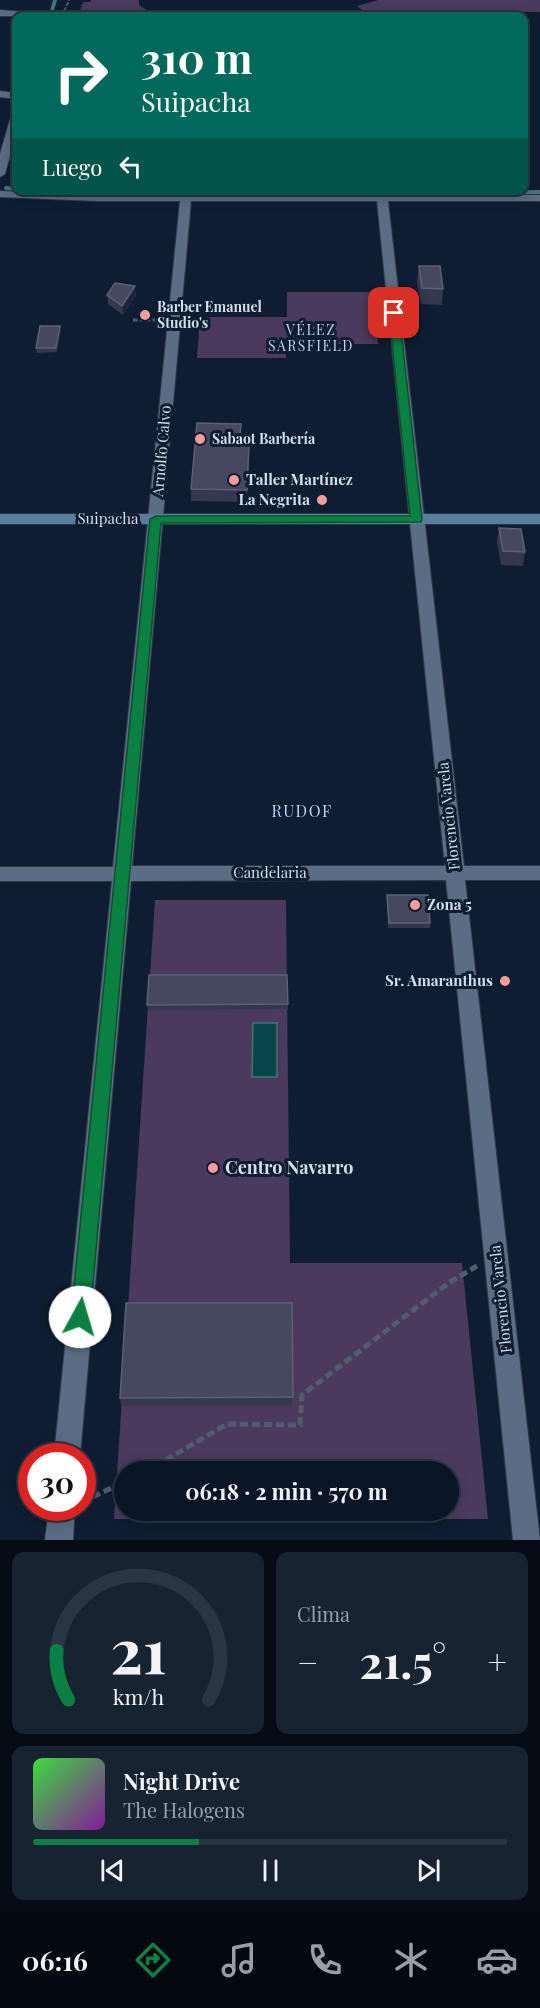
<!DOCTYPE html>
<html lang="es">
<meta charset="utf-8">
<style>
:root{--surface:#0a1626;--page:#182332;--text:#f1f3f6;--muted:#999fa7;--line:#2a3543;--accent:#0b8043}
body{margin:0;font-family:"Playfair Display",serif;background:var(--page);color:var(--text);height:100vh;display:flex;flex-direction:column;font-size:22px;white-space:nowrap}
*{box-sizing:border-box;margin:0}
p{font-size:20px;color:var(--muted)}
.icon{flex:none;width:33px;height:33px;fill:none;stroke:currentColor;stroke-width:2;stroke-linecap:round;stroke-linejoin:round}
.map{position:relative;height:1540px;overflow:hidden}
.side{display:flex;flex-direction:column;gap:12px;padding:12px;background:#060c15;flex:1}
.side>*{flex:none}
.guide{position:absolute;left:12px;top:12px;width:516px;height:183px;border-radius:12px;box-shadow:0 3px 15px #0003,0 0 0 2px var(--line);background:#00695c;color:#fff;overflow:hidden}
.speed{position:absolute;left:18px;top:1443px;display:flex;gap:12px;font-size:30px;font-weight:700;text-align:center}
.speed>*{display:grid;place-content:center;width:78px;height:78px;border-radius:50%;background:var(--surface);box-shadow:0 3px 15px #0003,0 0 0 2px var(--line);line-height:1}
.speed .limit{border:9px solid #d22;background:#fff;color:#111}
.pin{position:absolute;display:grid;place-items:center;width:51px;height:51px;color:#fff;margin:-26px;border-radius:12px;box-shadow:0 3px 9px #0006}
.me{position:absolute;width:66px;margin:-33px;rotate:6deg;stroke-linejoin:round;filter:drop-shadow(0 0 4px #0008)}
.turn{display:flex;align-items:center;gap:21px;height:126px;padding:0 30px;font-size:27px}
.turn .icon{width:78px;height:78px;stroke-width:2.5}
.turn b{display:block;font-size:42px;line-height:51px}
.then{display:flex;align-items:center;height:57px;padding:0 30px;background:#0003;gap:12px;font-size:22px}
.big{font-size:45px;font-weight:700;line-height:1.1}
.side .widget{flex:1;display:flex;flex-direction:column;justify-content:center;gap:9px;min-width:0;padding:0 21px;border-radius:12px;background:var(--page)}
.side .dial{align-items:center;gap:0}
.dial svg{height:156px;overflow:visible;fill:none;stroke:var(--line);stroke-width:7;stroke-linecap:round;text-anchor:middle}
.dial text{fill:var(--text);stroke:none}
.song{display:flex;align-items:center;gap:18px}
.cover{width:72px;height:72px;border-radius:9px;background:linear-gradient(135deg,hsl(120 70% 55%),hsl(290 70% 35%))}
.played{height:6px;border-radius:3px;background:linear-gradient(90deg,var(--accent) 35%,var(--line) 35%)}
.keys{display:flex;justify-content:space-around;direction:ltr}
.heat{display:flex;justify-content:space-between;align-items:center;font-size:33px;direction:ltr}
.side .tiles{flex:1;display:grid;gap:12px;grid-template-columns:1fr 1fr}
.widget:last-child{grid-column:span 2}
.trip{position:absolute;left:114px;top:1461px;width:345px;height:60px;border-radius:30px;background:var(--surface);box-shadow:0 3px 15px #0003,0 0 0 2px var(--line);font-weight:700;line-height:60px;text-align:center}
.tab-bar{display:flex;height:96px;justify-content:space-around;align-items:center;background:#04090f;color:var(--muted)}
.tab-bar .icon{width:42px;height:42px}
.tab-bar .current{color:var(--accent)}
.tab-bar b{font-size:27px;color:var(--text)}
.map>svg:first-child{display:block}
.green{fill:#4b3a5d;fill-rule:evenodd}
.water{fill:#08464c;stroke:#45737c;stroke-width:1.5}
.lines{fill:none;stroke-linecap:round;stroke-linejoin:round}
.stream{stroke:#45737c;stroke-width:4}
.street-casing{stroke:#2e3647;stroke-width:2}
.secondary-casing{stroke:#2e3647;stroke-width:2}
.path-far2{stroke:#505d70;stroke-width:2;stroke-dasharray:4 1.5;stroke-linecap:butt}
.path-far1{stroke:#505d70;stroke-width:3;stroke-dasharray:4.5 2;stroke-linecap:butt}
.path{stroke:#505d70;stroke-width:5;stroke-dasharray:8 4;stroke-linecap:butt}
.street{fill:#5a6d85;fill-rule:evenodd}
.secondary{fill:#577f9c;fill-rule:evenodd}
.wall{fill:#35374f}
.shaded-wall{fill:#1e253c}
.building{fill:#464860;stroke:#5c6075;stroke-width:1.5}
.route{fill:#0b8043;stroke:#07532c;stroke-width:1.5}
.poi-dot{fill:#f59b9a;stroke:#0e1d32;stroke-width:2}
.labels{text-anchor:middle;stroke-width:6;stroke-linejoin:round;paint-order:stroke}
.far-poi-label{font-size:14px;font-weight:bold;fill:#d3ddeb;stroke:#0e1d32;text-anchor:start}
.far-neighbourhood-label{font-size:14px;letter-spacing:1.5px;fill:#bed3ef;stroke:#0e1d32}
.street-label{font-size:15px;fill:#d3ddeb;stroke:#0e1d32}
.poi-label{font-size:15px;font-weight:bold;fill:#d3ddeb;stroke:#0e1d32;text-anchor:start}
.neighbourhood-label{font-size:16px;letter-spacing:1.5px;fill:#bed3ef;stroke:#0e1d32}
.near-poi-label{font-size:18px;font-weight:bold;fill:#d3ddeb;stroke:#0e1d32;text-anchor:start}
</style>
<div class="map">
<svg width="540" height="1540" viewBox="0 0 540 1540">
<rect width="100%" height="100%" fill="#0e1d32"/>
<g class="green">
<path d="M91,0H139V5L156,16H78L83,2H90Z"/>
<path d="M378,0H540V12H373L362,10L357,6Z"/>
<path d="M287,292H373L378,344H286V358H197L200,317H287Z"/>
<path d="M155,900H286L290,1263H462L488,1519H114ZM124,1472H448V1510H124Z"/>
</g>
<path class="water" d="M253,1023H277V1077H252Z"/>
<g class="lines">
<g class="stream">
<path d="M51,14L55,0"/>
<path d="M14,148L16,138"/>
<path d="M6,188L16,189"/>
<path d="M30,190L65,194L540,192"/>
</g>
<defs>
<g id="street">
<path d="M0,10L41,13L46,16H0Z"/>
<path d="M0,91L16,93V99L0,97Z"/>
<path d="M16,113V133L5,174L0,177V154L11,116Z"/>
<path d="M0,191L96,195H540V201H388L464,866H540V880H465L540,1540H513L446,880L131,881L80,1456H54L112,881H0V867H113L180,201H96L0,197ZM191,201H377L445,866H132Z"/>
<path d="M49,1508H75L73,1540H45Z"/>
</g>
<rect id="secondary" x="0" y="514" width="540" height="10"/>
</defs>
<use href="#street" class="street-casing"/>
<use href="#secondary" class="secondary-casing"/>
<path class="path-far2" d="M62,16L69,0"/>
<path class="path-far1" d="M133,320H159"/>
<g class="path">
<path d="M145,1472L227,1424L300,1425L302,1395L450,1282L477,1266"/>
<path d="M82,1502L124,1482"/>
</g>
<use href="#street" class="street"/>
<use href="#secondary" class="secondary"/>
</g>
<g class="wall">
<path d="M419,266L443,289L442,305L421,304L417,282Z"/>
<path d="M135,286L136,295L123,315L108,304L107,295Z"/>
<path d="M61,331L57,352L37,353L36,348Z"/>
<path d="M241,424L240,445L249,457L247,502L191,501V489Z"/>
<path d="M499,528L525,552L523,566L501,565L497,542Z"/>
<path d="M387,895L430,923V928H388Z"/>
<path d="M287,975L288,1009L148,1010L147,1005Z"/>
<path d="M292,1303V1406H121L120,1398Z"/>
</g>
<g class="shaded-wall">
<path d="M135,286L136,295L123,315L122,306Z"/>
<path d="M60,326L61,331L57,352L56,348Z"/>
<path d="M249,445V457L247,502V490Z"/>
</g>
<g class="building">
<path d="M419,266H440L443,289L422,288Z"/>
<path d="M115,283L135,286L122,306L107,295Z"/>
<path d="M40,326H60L56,348H36Z"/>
<path d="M197,423L241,424L239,445H249L247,490L191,489Z"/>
<path d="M499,528L521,529L525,552L503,551Z"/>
<path d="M387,895H428L430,923H389Z"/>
<path d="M149,975H287L288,1004L147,1005Z"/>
<path d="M126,1303H292L293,1397L120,1398Z"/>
</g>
<path class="route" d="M394,310L399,313L422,519L421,522L161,523L90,1317L87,1323L80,1325L74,1323L71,1317L150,519L156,516H410L389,313Z"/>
<g class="poi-dot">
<circle cx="145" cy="315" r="6"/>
<circle cx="200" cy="439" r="6"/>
<circle cx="234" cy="480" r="6"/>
<circle cx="322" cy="500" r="6"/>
<circle cx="415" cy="905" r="6"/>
<circle cx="505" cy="981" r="6"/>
<circle cx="213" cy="1168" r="6"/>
</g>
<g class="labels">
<g class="far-poi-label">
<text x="157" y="312">Barber Emanuel<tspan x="157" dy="16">Studio's</tspan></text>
<text x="212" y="444">Sabaot Barbería</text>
</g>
<g class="far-neighbourhood-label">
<text x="311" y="335">VÉLEZ<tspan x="311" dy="16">SARSFIELD</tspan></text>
</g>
<g class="street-label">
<text transform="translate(162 451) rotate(-85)" y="5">Arnolfo Calvo</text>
<text x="108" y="524">Suipacha</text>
<text transform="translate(449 816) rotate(-96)" y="5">Florencio Varela</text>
<text x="270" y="878">Candelaria</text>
<text transform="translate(501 1299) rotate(-96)" y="5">Florencio Varela</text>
</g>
<g class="poi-label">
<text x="246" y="485">Taller Martínez</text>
<text x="310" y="505" text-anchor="end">La Negrita</text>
<text x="427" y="910">Zona 5</text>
<text x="493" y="986" text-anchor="end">Sr. Amaranthus</text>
</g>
<g class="neighbourhood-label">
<text x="302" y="817">RUDOF</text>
</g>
<g class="near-poi-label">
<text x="225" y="1174">Centro Navarro</text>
</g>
</g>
</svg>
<div class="speed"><div class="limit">30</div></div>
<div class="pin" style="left:394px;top:313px;background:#d93025"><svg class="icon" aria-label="arrive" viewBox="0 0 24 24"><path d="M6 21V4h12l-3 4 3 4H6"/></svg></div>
<svg class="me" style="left:80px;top:1317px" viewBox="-20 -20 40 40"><circle r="19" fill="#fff"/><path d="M0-13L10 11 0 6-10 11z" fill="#0b8043"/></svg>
<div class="trip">06:18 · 2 min · 570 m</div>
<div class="guide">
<div class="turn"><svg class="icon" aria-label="right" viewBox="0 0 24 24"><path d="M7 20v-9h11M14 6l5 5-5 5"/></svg><div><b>310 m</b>Suipacha</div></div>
<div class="then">Luego<svg class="icon" aria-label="left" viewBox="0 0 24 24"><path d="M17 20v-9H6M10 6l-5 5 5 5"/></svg></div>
</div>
</div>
<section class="side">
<div class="tiles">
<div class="widget dial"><svg viewBox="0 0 100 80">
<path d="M14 69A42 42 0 1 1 86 69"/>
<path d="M14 69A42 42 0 0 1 8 44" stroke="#0b8043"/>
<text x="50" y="56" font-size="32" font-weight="700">21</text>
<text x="50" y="72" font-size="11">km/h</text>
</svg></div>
<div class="widget"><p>Clima</p>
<div class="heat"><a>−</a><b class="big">21.5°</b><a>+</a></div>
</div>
<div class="widget">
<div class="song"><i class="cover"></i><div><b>Night Drive</b><p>The Halogens</p></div></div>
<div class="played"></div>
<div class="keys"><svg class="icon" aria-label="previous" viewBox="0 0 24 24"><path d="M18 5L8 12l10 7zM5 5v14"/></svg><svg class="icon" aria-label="pause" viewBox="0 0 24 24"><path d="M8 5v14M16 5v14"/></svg><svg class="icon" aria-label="next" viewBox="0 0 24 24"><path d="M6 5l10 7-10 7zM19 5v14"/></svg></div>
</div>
</div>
</section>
<nav class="tab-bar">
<b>06:16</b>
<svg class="icon current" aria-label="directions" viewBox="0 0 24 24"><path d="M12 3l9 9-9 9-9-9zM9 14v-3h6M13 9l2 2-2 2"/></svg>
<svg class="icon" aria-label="music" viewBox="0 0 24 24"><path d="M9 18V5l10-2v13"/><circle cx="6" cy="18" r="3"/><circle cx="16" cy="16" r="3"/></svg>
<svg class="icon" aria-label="phone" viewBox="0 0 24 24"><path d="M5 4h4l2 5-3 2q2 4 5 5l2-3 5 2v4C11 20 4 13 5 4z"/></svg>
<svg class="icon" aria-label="climate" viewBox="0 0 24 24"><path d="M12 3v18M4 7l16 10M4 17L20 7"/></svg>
<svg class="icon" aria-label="car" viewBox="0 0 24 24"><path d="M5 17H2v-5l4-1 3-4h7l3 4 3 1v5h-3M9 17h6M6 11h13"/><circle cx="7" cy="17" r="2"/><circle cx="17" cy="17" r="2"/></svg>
</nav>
